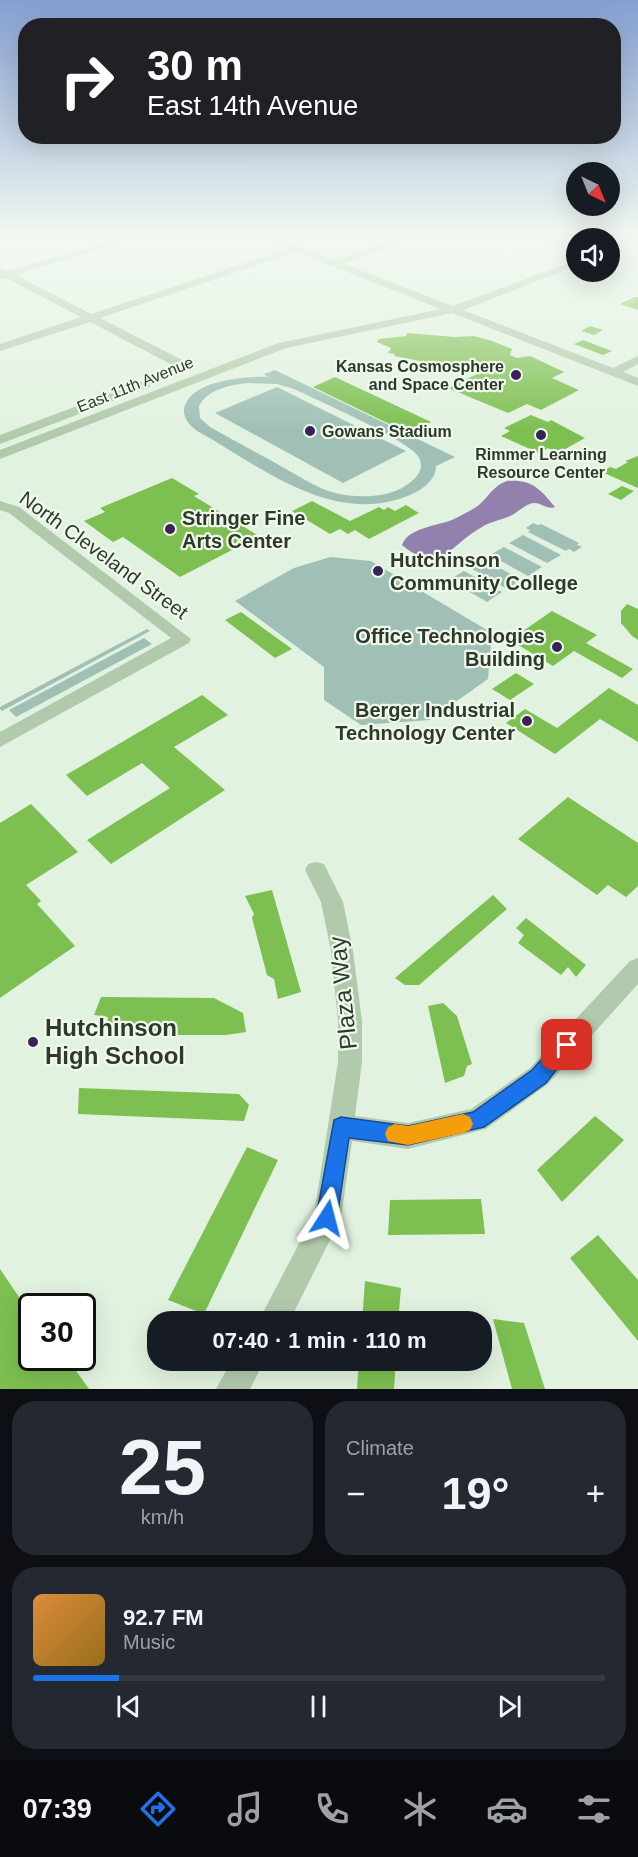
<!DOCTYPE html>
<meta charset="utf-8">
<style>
:root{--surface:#171b24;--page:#242831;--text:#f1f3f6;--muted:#9ea1a6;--line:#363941;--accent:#1a73e8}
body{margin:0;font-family:Helvetica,sans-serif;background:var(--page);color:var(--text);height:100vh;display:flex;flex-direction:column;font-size:22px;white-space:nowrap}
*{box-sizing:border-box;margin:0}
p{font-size:20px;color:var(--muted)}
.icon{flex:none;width:33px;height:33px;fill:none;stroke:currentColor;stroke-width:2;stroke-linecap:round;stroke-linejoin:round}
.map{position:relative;height:1389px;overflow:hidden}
.details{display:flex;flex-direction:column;gap:12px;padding:12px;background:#0d0f14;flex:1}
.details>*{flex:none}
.banner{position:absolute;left:18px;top:18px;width:603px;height:126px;border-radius:24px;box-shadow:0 6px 24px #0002;background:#202124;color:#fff;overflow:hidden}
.needle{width:39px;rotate:137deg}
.controls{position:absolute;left:566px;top:162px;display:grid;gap:12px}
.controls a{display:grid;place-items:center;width:54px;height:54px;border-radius:50%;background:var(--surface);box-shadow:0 6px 24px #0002;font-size:30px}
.speed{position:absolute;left:18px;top:1293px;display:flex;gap:12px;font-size:30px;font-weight:700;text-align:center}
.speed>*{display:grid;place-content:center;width:78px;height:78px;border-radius:50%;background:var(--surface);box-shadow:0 6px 24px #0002;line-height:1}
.speed .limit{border:3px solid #111;border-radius:9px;background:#fff;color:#111}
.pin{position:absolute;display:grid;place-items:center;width:51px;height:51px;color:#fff;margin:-26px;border-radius:12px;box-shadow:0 3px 9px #0006}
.me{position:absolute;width:66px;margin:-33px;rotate:9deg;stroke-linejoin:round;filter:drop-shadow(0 0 4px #0008)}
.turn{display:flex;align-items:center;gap:21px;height:126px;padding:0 30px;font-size:27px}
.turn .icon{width:78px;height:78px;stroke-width:2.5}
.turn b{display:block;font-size:42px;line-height:51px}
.big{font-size:45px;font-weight:800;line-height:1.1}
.details .card{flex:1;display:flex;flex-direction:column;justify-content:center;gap:9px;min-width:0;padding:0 21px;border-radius:24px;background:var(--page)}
.details .dial{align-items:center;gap:0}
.dial b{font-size:78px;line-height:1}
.song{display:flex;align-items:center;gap:18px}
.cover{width:72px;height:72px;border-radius:9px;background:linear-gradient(135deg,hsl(30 70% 55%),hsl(40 70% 35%))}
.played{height:6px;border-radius:3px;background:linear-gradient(90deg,var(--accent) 15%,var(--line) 15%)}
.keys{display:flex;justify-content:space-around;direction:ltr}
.heat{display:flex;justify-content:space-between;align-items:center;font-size:33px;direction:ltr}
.details .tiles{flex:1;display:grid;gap:12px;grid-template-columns:1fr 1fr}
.card:last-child{grid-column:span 2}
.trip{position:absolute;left:147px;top:1311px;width:345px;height:60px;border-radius:24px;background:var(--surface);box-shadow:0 6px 24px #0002;font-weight:800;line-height:60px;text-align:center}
.tab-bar{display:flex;height:96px;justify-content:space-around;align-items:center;background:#090b0e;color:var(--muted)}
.tab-bar .icon{width:42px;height:42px}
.tab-bar .active{color:var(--accent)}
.tab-bar b{font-size:27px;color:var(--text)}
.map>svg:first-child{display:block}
.green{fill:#a0c0b6;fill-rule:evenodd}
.water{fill:#9280ad}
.building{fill:#7dbf50}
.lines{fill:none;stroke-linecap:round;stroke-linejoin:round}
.minor{fill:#b2caac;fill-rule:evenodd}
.route{fill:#1a73e8;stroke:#114b97;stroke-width:1.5}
.slow{fill:#f59e0b}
.poi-dot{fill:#392258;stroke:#eef9ec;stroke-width:2}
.labels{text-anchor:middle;stroke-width:4.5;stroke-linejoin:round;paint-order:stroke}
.far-poi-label{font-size:16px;font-weight:bold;fill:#2f382b;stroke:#eef9ec;text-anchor:end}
.far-street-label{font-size:16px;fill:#2f382b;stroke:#eef9ec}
.poi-label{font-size:20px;font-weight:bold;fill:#2f382b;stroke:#eef9ec;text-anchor:start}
.street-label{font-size:20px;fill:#2f382b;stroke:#eef9ec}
.near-street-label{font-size:24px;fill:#2f382b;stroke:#eef9ec}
.near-poi-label{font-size:24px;font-weight:bold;fill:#2f382b;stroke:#eef9ec;text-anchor:start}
</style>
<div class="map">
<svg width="638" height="1389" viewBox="0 0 638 1389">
<rect width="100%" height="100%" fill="#e2f2e0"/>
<g class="green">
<path d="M275,370L455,457L436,466C436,480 422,490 410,495C333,527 263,468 199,432C191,427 183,419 184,409C189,380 246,376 268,377L264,374ZM248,383L277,384L294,389C315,399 408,440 418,456C427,470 414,481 402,488C383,498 356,498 335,493C317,488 302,478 286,469C261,455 235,441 210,427L200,418L199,406C208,389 230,385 248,383Z"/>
<path d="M277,387L406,451L343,483L215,413Z"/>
<path d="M533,523L538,525L541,524L579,543L577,545L582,547L574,552L569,549L566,551L528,532L530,530L526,528Z"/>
<path d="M523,535L561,555L547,563L509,543Z"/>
<path d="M504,547L542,567L528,576L490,555Z"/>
<path d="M330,557L371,561L492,633L488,679L430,720L361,725L324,700V667L235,601L294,568Z"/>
<path d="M483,559L522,580L507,589L469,567Z"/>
<path d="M464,571L502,592L487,602L449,580Z"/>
<path d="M147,629L150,631L2,711L0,709V707Z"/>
<path d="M144,638L152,644L16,717L9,710Z"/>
</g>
<path class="water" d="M507,481C532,479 540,489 555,507C547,510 541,502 533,503C526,504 519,511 512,515C503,520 491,521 482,527C449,545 441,577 402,545C408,527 439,526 454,519C462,515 472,510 479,505C489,496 493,486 507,481Z"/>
<g class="building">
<path d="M635,297H638V310L620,304Z"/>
<path d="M590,326L603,330L594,335L581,331Z"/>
<path d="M407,333L455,337L474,336L492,341L512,349L510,355L517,358L530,356L564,372L552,378L579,390L541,410L527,404L508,413L448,388L494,366L463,364L452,369L440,370L420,361L394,356L395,354L388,353L391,348L377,342L379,339L406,336Z"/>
<path d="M583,340L612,351L603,355L574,344Z"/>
<path d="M335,377L431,422L408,433L313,387Z"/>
<path d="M531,415L548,422L551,420L585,438L558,453L548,448L539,453L501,436L510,431L504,428Z"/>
<path d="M638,456V488L602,472L610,467L616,469L628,462L625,461Z"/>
<path d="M172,478L199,494L194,496L259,536L180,577L123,537L113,542L84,521L105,512L100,508Z"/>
<path d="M622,486L634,491L621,500L608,494Z"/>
<path d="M312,501L350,521L379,507L384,510L388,507L395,511L406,505L419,513L369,539L355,530L348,534L340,529L330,534L292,511Z"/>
<path d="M627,604L638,609V640L632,636L621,623V611Z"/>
<path d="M552,611L597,635L586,643L633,669L622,678L574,651L553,666L510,640Z"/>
<path d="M241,612L292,649L275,658L225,620Z"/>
<path d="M516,673L534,684L510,700L492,689Z"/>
<path d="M609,688L638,705V742L600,719L555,754L506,723L525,709L557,728Z"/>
<path d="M202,695L228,715L174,747L225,790L111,864L87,840L170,788L142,763L87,796L66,775Z"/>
<path d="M568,797L638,843V886L626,897L608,885L597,895L518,839Z"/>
<path d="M31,804L78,852L26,885L41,901L37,904L75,946L0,998V823Z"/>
<path d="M272,890L301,992L278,999L274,979L267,975L252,918L254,914L245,896Z"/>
<path d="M493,895L507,909L419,985H405L395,978Z"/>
<path d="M526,918L586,965L576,977L568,967L561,975L518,943L524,935L516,928Z"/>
<path d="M101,997L214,998L243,1013L246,1032L226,1035H135L131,1029L107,1025L108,1017L94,1015Z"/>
<path d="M443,1003L457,1016L472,1064L467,1066L464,1076L445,1083L428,1006Z"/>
<path d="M79,1088L239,1094L249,1105L244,1121L78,1114Z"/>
<path d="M595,1116L624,1140L562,1202L537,1170Z"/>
<path d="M247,1147L278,1160L204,1314L168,1300Z"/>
<path d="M481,1199L485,1234L388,1235L390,1200Z"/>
<path d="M598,1235L638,1280V1341L570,1258Z"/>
<path d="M0,1269L32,1316V1358H67L89,1389H0Z"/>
<path d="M365,1281L401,1288L398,1322H362Z"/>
<path d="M493,1319L524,1323L545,1389H512Z"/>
<path d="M359,1360H396L394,1389H357Z"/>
</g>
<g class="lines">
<g class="minor">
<path d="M127,236H142L16,275L91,314L288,249L258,236H272L335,260L404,236H418L344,264L453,306L576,260V266L463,310L613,368L638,356V364L623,372L638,378V386L452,313L286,348L0,459V450L279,343L441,309L296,252L100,318L192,365V371H184L90,322L0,351V344L81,317L6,278L0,279V268L8,271Z"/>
<path d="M632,236H638V240L609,252V246Z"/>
<path d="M146,380L150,381V387L0,444V435Z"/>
<path d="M0,501L19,507L191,639L189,643L0,747V732L171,638L9,513L0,510Z"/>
<path d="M316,862L324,864L343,902L353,951L362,1021V1062L355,1116L408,1123L471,1109L530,1068L630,961L638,958V984L548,1084L486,1129L408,1149L352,1141L341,1218L289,1322H258L314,1215L338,1062V1021L331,951L321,902L305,870L308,864Z"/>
<path d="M232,1360H265L250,1389H216Z"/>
</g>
</g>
<linearGradient id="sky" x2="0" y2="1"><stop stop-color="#859fd0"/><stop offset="0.55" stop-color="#f2f9f1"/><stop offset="1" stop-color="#f2f9f1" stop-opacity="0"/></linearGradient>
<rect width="638" height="431" fill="url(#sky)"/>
<path class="route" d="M567,1036L573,1039L576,1045L546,1083L484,1127L408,1145L349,1138L337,1218L334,1225L327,1228L319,1225L316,1218L334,1120L341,1117L408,1126L473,1112L532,1070L560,1039Z"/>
<path class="slow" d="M463,1114L470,1117L473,1124L470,1130L463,1133L408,1145L388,1141L385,1134L388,1127L395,1124L408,1126Z"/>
<g class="poi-dot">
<circle cx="516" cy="375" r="6"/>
<circle cx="310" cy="431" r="6"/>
<circle cx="541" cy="435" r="6"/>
<circle cx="170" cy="529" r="6"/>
<circle cx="378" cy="571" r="6"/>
<circle cx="557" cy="647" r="6"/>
<circle cx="527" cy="721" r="6"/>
<circle cx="33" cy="1042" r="6"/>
</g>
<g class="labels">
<g class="far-poi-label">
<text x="504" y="372">Kansas Cosmosphere<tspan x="504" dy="18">and Space Center</tspan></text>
<text x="322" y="437" text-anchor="start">Gowans Stadium</text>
<text x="541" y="460" text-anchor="middle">Rimmer Learning<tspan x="541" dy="18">Resource Center</tspan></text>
</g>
<g class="far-street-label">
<text transform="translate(135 384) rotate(-22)" y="6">East 11th Avenue</text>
</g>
<g class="poi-label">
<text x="182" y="525">Stringer Fine<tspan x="182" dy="23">Arts Center</tspan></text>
<text x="390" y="567">Hutchinson<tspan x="390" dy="23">Community College</tspan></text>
<text x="545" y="643" text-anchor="end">Office Technologies<tspan x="545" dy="23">Building</tspan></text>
<text x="515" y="717" text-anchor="end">Berger Industrial<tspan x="515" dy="23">Technology Center</tspan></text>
</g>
<g class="street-label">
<text transform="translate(104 555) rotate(36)" y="7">North Cleveland Street</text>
</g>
<g class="near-street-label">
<text transform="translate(343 993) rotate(-96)" y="8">Plaza Way</text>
</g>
<g class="near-poi-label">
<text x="45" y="1036">Hutchinson<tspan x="45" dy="28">High School</tspan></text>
</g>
</g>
</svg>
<div class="controls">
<a><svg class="needle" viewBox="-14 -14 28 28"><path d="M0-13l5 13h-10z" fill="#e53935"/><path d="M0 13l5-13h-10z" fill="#9ea1a6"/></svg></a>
<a><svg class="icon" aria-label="sound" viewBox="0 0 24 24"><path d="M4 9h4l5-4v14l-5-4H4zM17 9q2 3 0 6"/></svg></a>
</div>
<div class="speed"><div class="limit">30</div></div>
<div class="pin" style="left:567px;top:1045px;background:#d93025"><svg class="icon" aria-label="arrive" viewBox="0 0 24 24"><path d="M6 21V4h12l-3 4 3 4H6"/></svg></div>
<svg class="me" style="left:327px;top:1218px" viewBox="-20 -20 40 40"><path d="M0-17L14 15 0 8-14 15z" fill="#1a73e8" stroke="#fff" stroke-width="4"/></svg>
<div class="trip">07:40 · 1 min · 110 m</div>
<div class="banner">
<div class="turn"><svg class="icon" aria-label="right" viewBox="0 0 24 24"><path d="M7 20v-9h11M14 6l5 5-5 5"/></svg><div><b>30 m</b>East 14th Avenue</div></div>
</div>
</div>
<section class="details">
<div class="tiles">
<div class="card dial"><b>25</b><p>km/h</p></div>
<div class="card"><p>Climate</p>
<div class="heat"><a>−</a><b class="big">19°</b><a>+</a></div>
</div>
<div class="card">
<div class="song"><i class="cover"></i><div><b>92.7 FM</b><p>Music</p></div></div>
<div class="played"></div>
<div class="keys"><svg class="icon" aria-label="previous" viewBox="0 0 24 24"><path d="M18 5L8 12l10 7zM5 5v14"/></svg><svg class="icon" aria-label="pause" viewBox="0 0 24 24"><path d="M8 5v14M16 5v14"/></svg><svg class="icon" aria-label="next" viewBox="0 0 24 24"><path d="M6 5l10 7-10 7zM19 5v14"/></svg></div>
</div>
</div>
</section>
<nav class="tab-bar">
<b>07:39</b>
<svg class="icon active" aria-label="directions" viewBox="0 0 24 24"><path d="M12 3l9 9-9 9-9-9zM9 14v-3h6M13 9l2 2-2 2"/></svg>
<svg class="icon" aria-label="music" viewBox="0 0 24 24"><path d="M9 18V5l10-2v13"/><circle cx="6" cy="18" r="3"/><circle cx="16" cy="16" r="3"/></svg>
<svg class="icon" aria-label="phone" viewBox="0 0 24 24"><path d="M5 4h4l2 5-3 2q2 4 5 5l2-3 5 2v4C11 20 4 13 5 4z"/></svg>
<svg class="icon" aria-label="climate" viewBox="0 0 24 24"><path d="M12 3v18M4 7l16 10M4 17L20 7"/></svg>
<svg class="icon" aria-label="car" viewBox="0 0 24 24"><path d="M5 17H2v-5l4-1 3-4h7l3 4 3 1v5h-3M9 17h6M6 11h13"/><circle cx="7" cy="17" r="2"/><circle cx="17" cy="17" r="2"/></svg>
<svg class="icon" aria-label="filters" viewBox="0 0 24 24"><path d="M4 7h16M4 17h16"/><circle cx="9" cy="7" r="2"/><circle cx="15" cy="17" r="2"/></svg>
</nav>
